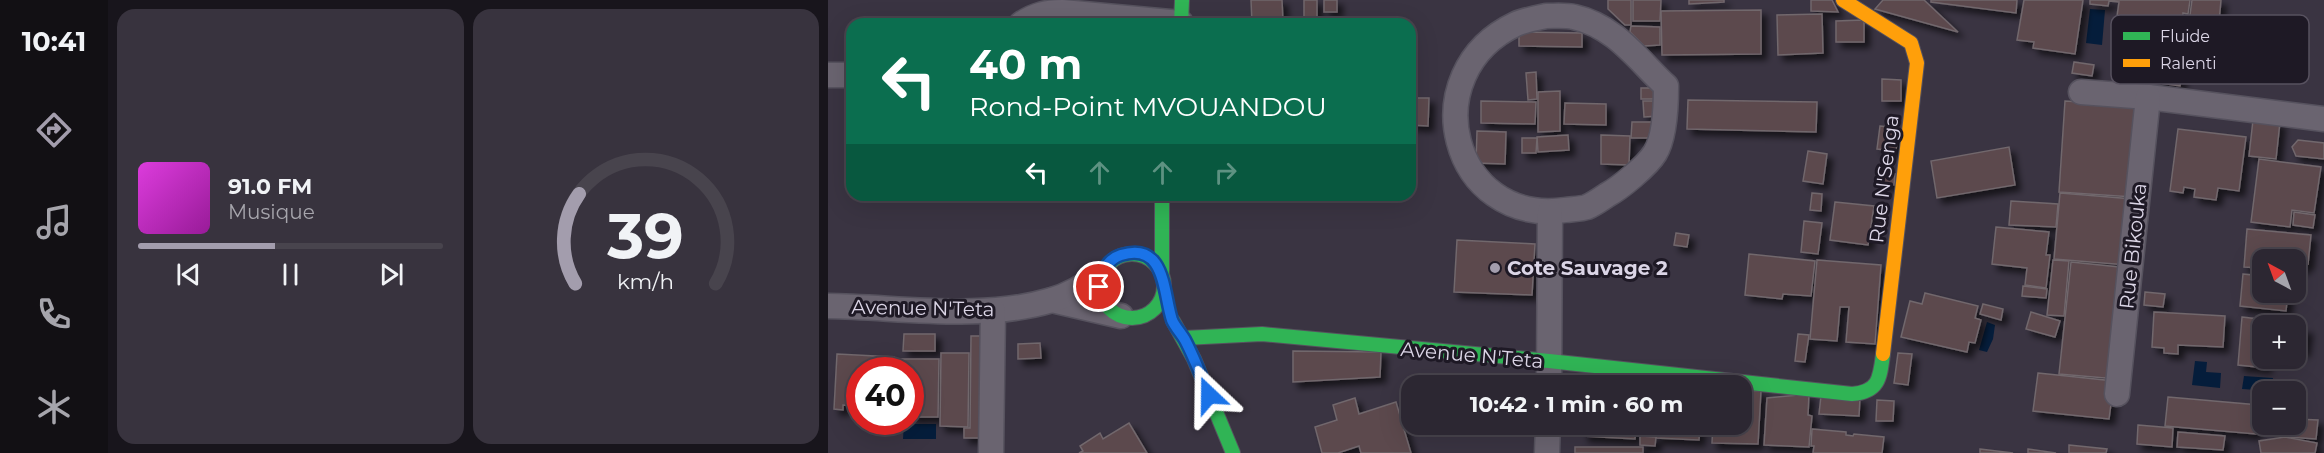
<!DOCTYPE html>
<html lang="fr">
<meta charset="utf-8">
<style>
:root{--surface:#2c2732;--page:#38333e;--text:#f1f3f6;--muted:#a6a5ac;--line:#48444d;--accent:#a39dad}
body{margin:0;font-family:Montserrat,sans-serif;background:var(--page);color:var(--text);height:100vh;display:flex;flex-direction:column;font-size:22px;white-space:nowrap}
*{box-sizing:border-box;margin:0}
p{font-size:20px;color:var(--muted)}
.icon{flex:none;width:33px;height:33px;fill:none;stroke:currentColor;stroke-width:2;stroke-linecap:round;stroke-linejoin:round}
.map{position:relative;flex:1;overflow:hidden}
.side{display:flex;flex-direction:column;gap:9px;padding:9px;background:#18151c;width:720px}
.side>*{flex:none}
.banner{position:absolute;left:18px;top:18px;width:570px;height:183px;border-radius:18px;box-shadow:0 6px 24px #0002,0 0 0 2px var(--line);background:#0b6e4f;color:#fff;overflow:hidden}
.needle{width:39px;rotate:319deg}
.tools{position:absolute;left:1424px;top:249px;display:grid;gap:12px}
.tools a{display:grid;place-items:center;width:54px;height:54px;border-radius:12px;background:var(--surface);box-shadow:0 6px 24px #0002,0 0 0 2px var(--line);font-size:30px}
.speed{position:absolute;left:18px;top:357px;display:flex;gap:12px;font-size:30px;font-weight:700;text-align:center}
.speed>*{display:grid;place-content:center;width:78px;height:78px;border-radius:50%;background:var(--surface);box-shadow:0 6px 24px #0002,0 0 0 2px var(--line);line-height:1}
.speed .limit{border:9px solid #d22;background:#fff;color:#111}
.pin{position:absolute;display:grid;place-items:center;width:51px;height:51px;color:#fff;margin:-26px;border:3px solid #fff;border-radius:50%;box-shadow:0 2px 6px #0007}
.me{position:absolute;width:66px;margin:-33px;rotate:337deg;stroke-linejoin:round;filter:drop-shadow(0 0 4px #0008)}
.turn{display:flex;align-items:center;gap:21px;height:126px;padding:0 24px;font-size:27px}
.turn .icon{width:78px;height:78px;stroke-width:2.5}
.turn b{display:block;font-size:42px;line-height:51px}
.lanes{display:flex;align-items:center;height:57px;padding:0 24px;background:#0003;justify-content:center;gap:30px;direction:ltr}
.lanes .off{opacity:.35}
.side .tile{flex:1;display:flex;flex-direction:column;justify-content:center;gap:9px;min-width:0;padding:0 21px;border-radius:18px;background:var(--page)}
.side .dial{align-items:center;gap:0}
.dial svg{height:156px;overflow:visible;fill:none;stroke:var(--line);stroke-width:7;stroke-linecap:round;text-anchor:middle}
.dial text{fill:var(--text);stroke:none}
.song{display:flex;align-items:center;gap:18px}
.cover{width:72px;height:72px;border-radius:9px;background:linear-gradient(135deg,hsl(300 70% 55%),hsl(300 70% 35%))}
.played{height:6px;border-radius:3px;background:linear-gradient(90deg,var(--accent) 45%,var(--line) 45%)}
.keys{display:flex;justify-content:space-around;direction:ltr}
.side .tiles{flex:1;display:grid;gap:9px;grid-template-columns:repeat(2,1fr)}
.trip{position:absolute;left:573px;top:375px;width:351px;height:60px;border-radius:18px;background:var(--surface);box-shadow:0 6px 24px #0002,0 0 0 2px var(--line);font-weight:700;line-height:60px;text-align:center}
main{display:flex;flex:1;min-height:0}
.menu{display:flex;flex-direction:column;width:108px;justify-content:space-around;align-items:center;background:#121014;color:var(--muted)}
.menu .icon{width:42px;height:42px}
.menu .selected{color:var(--accent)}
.menu b{font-size:27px;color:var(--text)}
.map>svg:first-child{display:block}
.water{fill:#051d3b}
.building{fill:#5b484e;stroke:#71676c;stroke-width:1.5;filter:url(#shadow)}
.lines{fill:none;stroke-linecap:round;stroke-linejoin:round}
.street-casing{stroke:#56525e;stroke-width:27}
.fast-casing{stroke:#56525e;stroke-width:16}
.slow-casing{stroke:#56525e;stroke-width:16}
.street{stroke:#6a6470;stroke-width:24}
.fast{stroke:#30b455;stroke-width:14}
.slow{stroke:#ff9f0a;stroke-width:14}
.route-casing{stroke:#114b97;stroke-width:15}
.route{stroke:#1a73e8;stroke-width:10}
.poi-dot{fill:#a39dad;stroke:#1e1925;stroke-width:2}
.labels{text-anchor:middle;stroke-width:6;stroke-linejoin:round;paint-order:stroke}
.street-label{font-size:20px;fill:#dbd5e6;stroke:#1e1925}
.poi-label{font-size:20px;font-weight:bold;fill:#dbd5e6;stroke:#1e1925;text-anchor:start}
.key{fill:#1e1925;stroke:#57515f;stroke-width:1.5}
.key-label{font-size:16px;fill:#dbd5e6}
</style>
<main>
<nav class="menu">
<b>10:41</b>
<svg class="icon selected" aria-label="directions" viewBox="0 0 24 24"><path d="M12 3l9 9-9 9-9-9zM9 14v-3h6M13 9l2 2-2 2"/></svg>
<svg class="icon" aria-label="music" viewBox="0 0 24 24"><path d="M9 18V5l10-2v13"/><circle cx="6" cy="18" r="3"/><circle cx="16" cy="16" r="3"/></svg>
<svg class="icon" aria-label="phone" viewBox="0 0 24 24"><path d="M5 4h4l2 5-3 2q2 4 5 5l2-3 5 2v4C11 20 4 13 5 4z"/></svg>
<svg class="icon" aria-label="climate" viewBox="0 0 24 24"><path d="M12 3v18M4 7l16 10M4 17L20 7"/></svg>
</nav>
<section class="side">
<div class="tiles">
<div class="tile">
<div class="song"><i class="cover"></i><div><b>91.0 FM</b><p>Musique</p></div></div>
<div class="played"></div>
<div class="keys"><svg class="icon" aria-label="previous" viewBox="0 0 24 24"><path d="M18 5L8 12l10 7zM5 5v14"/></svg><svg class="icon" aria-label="pause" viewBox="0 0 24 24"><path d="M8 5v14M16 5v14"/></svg><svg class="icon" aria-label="next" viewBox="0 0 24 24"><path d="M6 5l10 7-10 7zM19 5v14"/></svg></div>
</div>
<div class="tile dial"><svg viewBox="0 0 100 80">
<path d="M14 69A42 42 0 1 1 86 69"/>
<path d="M14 69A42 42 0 0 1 16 23" stroke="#a39dad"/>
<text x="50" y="56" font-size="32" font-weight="700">39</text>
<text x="50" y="72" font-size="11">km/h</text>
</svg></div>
</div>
</section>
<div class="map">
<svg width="1496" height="453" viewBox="0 0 1496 453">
<defs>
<filter id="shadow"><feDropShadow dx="5.5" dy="5.5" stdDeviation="3" flood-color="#0009"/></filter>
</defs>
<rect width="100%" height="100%" fill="#3a3442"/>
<g class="water">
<path d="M1262,9L1277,10L1274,45L1258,43Z"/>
<path d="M1159,322L1167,325L1165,339L1159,352L1151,350Z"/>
<path d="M1367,361L1379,362L1378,372L1393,373L1392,388L1364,385Z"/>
<path d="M1416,376L1445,378L1443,391L1414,389Z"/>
<path d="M76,424H108V439H75Z"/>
</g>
<g class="building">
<path d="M423,0H454L455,22L424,23Z"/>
<rect x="476" y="0" width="13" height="20"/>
<rect x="496" y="0" width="13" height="12"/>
<path d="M780,0H803V25H797L780,9Z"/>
<path d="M805,0H833L832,21H805Z"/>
<path d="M861,0H896V2L861,4Z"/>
<path d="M983,0H1004L1010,12L983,11Z"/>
<path d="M1055,0H1096L1130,32L1047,9Z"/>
<path d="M1103,0H1189L1188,13L1103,2Z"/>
<path d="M1196,0H1255L1247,54L1205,48L1206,42L1189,40Z"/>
<path d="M1262,0H1362L1360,14L1355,13L1352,33L1338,31L1336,43L1327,42L1326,50L1285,45L1291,2L1281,1L1280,6L1262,4Z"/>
<path d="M1364,0H1393L1390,33L1360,30Z"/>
<path d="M933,10V54L834,55L833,11Z"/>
<path d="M994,14L995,53L950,55L949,15Z"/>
<path d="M1356,18L1361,19L1352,86L1326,82L1329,57L1338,58L1340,44L1353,46Z"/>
<path d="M1036,20V42H1008V21Z"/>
<path d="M803,26L832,27V45L816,46L802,32Z"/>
<path d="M691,32L754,33V47L691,46Z"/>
<path d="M1246,62L1266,65L1264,76L1244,73Z"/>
<path d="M708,72L709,99L700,100L698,73Z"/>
<path d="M1054,79L1073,80V101H1054Z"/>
<path d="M813,88H828L829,99H813Z"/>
<path d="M732,91V131L710,132V92Z"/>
<path d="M582,98H601L600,126L582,125Z"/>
<path d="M860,100L989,102L988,132L859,129Z"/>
<path d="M653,101L708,102L707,124L653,123Z"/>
<path d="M815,101H830V116L816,117Z"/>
<path d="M1237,101L1312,106L1305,197L1231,192Z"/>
<path d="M737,103L778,104V125L736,124Z"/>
<path d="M1425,120L1452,122L1448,159L1421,156Z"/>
<path d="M804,122H828V138H803Z"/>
<path d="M1052,126L1070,128L1068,151L1049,149Z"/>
<path d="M1350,129L1418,137L1411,191L1390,188L1388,200L1366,197L1367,189L1356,187L1355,193L1342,191Z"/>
<path d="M649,131L678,132L677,164L648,163Z"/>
<path d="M740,135L741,150L710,152L709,137Z"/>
<path d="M773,135L802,136L801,165L773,164Z"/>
<path d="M694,138H709L708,153H694Z"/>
<path d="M1470,140L1496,143V159L1468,156L1464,147Z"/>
<path d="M1181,147L1187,185L1109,198L1103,161Z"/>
<path d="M980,151L999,154L995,184L975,181Z"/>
<path d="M1431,159L1493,167L1486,213L1464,210L1462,227L1423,222Z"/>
<path d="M1052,172L1067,174L1066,185L1050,183Z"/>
<path d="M984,193L994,194L993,211L982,210Z"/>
<path d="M1232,193L1305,199L1299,265L1226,259Z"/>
<path d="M1183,201L1230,204L1228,227L1181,225Z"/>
<path d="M1007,202L1046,206L1040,245L1002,240Z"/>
<path d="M1466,212L1487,215L1485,228L1465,225Z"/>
<path d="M976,221L994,223L990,254L973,252Z"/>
<path d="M1168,227L1221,232L1218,255H1222L1218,288L1197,285L1199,268L1164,264Z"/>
<path d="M1419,229L1483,235L1480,264L1477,263L1476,268H1467V260H1434V268L1416,267Z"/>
<path d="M848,233L861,235L859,247L846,245Z"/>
<path d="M629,240L707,244L704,295L626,292Z"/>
<path d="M921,254L987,261L983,296L955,294L954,299L917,295Z"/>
<path d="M989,260L1053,265L1047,344L1018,342L1021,307H1012L1009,341L982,339Z"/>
<path d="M1225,260L1241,261L1236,316L1219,315Z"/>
<path d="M1243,262L1301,268L1289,379L1231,374Z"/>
<path d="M1415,274L1434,276V292H1460L1458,311L1412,306Z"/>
<path d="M1195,286L1219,289L1218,298L1194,296Z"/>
<path d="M1317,292L1337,294L1335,307L1316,305Z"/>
<path d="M1097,293L1150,306L1147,318L1153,320L1147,343L1141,342L1139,352L1073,337L1082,301L1094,304Z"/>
<path d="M1155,304L1175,309L1173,320L1152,314Z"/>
<path d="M1203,312L1232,321L1227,337L1198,329Z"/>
<path d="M1326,312L1397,316L1395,347L1350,345V354L1336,353V348L1324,347Z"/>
<path d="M1414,317L1464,323L1463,326H1434V358H1440L1438,361V368L1410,365Z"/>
<path d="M1467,328L1479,329L1476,351L1467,350Z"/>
<path d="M76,334H107V351H75Z"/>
<path d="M970,334L981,335L977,362L967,361Z"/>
<path d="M143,336H158L157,438H136V428H142Z"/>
<path d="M212,343L213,358L190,359V344Z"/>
<path d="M465,351L553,352L552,377L465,382Z"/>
<path d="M113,353H141L140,427L112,426Z"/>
<path d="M1070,353L1084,354L1080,385L1066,383Z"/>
<path d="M9,354L66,357L65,370H32V406L15,405V410L6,409Z"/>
<path d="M66,359H111L110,417H82V370H66Z"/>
<path d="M1210,373L1286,381L1281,419L1205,411Z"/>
<path d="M914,390L933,391L930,444L884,443L885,424H914Z"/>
<path d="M981,394L980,415L984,416L981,447L936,445L939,398Z"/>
<path d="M993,396L1032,398L1031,416L991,414Z"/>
<path d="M1340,397L1431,405L1428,434L1337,426Z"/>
<path d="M527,398L531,414L568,402L583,453H533L531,446L510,453H494L487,427L509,420L505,405Z"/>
<path d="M1049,400L1066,401L1065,421H1048Z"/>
<path d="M1467,419L1490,420L1488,439L1460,437L1461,424H1467Z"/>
<path d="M301,423L319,453H251L255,451L252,446L272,433L275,439Z"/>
<path d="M756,424H808L807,439L755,436Z"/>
<path d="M829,424H872L871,440L828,438Z"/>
<path d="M1310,425L1345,428L1344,447L1309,444Z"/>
<path d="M984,429L1018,432V435L1025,436L1026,434L1056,437L1054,453H985L986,446H983Z"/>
<path d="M1350,432L1397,436L1395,450L1349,447Z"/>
<path d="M812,436L828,437L827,446L812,445Z"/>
<path d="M1457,437L1489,443L1487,453H1433L1431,441Z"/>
<path d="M1241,445L1279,449L1278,453H1241Z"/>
<rect x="747" y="447" width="68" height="6"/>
<path d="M1152,449L1185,453H1152Z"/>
<path d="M1200,449L1228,453H1200Z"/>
</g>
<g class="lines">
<defs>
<g id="street">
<path d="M718,16C727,16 738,15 746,17C787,26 810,60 838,86C838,105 837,137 827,153C819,166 792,188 779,195C773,199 766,204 759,207C753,209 744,209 737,210C623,226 584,73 688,24C697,20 708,18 718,16Z"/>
<path d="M193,24C207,15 218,12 234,12L353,23"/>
<path d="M0,75H24"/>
<path d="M1253,92L1320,97L1496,119"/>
<path d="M224,300L293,316"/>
<path d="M0,306C72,307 154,321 224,300C242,295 257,285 273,275"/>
<path d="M721,386L722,212"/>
<path d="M1289,394L1320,97"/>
<path d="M163,453L165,311"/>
<path d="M719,453L720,424"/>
</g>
<g id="fast">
<path d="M353,24L354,0"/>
<path d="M334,195V271"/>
<circle cx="304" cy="286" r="32"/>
<path d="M345,321L366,359L405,453"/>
<path d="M356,338L434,334L721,361L1024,394C1051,392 1052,378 1055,354"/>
</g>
<path id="slow" d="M1015,0L1083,43L1089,63L1055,354"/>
</defs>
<use href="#street" class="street-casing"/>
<use href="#fast" class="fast-casing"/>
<use href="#slow" class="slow-casing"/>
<use href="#street" class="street"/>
<use href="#fast" class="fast"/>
<use href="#slow" class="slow"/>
</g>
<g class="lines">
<defs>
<path id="route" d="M271,287C273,273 278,260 293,255C338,241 335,293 344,320C347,327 353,333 357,340C366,357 373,376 381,395"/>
</defs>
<use href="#route" class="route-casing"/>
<use href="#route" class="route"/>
</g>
<circle class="poi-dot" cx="667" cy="268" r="6"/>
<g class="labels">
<g class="street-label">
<text transform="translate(1056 179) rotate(-83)" y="7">Rue N'Senga</text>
<text transform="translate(1305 246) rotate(-84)" y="7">Rue Bikouka</text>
<text transform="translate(95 308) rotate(1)" y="7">Avenue N'Teta</text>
<text transform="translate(644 355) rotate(5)" y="7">Avenue N'Teta</text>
</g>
<g class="poi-label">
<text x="679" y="275">Cote Sauvage 2</text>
</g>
</g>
<rect x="1283" y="15" width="198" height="69" rx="9" class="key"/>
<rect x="1295" y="32" width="27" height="8" fill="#30b455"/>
<rect x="1295" y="59" width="27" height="8" fill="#ff9f0a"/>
<g class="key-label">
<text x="1332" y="42">Fluide</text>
<text x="1332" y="69">Ralenti</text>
</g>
</svg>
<div class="tools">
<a><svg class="needle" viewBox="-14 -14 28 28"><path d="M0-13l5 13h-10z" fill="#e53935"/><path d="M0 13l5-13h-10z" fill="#a6a5ac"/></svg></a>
<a>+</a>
<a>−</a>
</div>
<div class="speed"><div class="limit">40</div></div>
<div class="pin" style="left:271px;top:287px;background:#d93025"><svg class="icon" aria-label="arrive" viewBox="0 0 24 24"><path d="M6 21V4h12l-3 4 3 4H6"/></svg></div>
<svg class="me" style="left:381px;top:395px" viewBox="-20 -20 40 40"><path d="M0-17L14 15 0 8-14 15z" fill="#1a73e8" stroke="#fff" stroke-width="4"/></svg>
<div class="trip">10:42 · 1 min · 60 m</div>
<div class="banner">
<div class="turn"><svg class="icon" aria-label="left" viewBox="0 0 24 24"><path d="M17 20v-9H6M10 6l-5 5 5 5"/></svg><div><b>40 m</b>Rond-Point MVOUANDOU</div></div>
<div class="lanes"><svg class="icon" aria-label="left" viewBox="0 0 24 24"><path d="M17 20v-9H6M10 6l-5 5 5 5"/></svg><svg class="icon off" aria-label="ahead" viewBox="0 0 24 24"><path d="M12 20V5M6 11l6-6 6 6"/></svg><svg class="icon off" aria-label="ahead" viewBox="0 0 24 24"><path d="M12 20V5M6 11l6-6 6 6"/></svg><svg class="icon off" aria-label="right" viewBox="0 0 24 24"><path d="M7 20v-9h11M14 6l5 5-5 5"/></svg></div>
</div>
</div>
</main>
